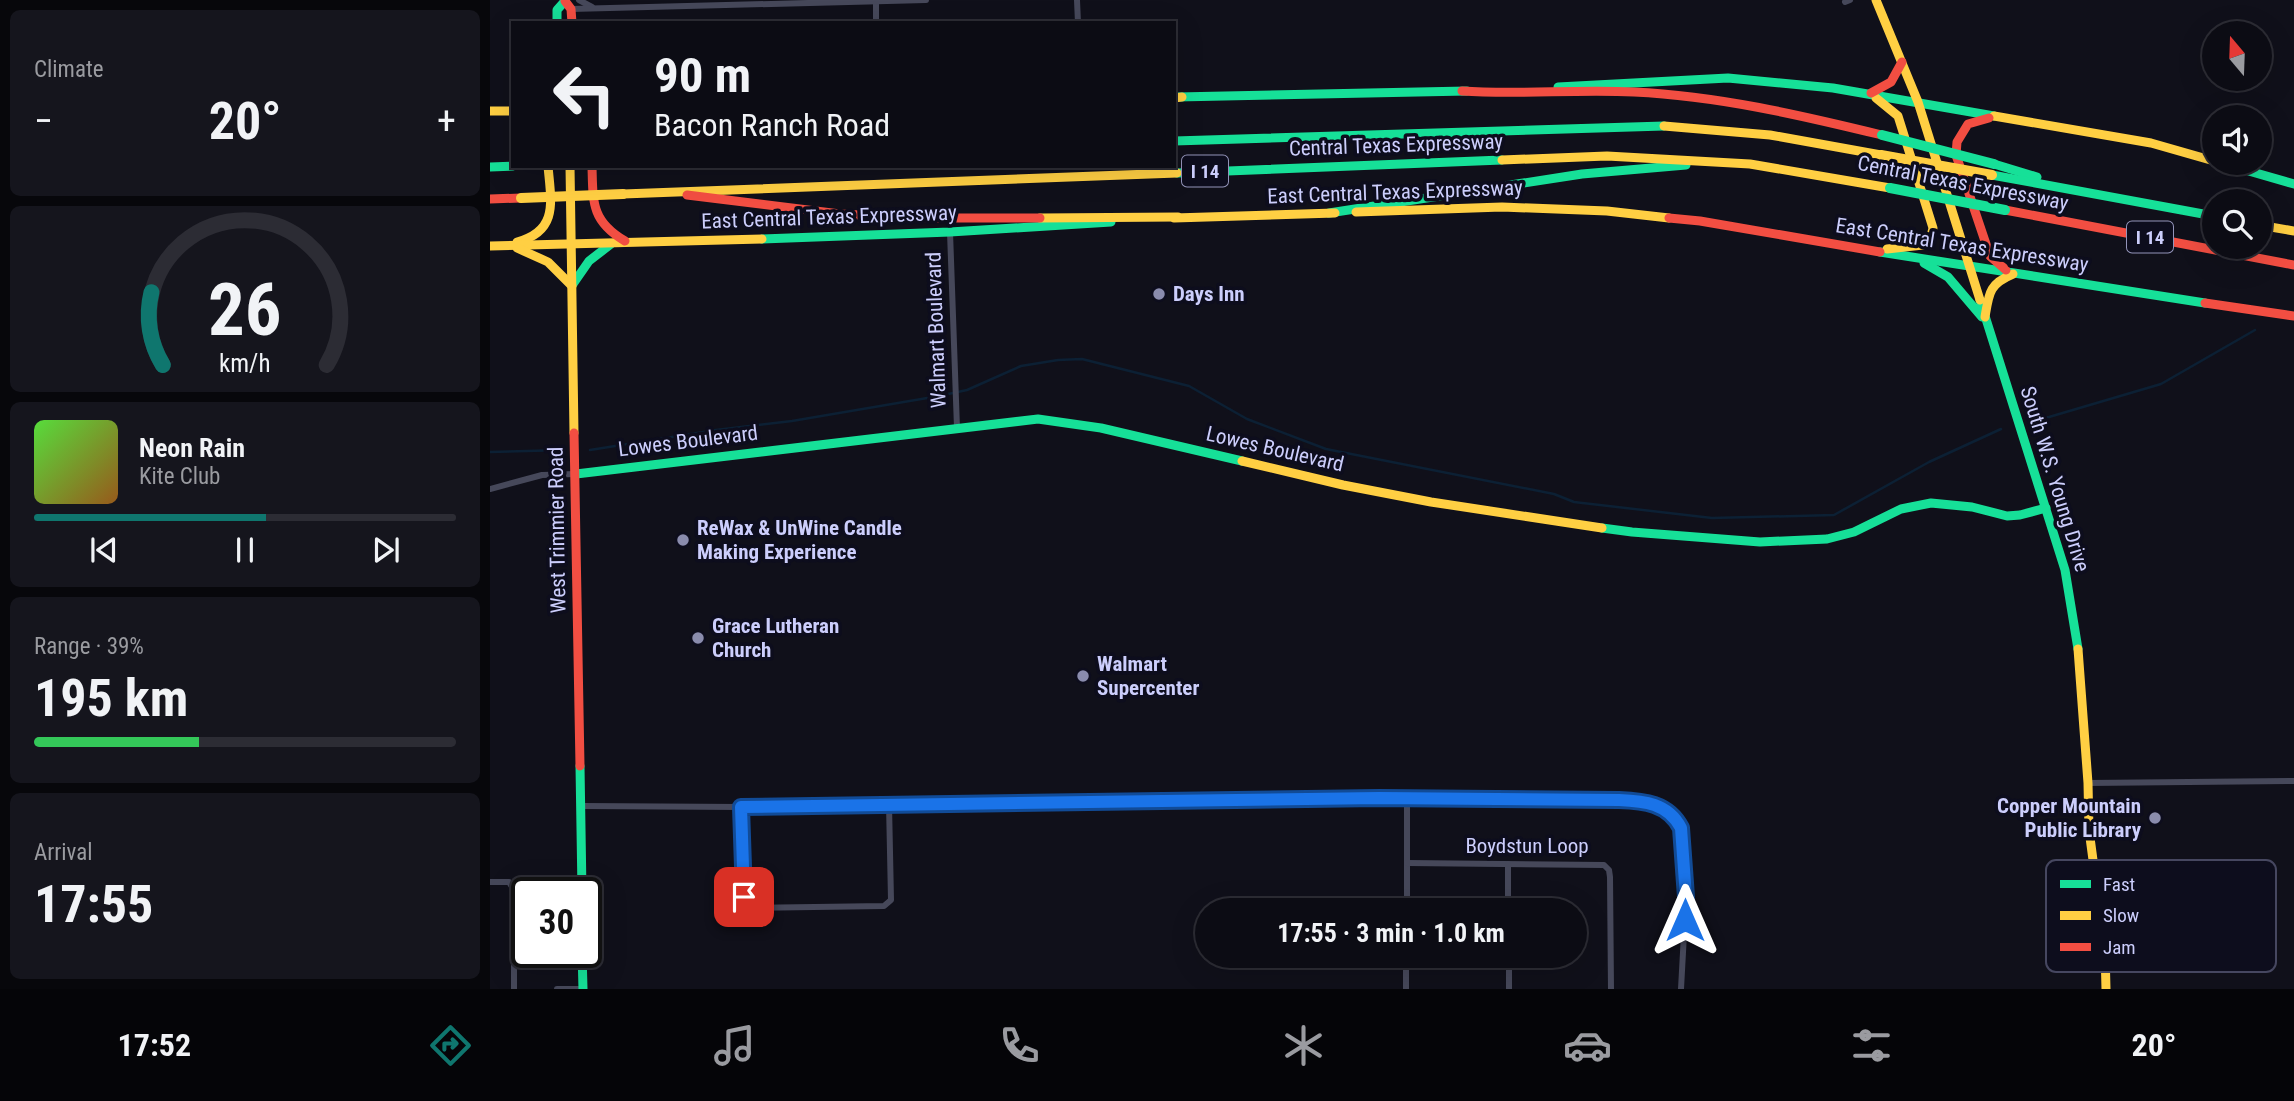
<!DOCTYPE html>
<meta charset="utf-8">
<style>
:root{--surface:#0c0c14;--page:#15151d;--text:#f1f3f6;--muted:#9a9ba0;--line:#2c2c34;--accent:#0f766e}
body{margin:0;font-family:"Roboto Condensed",sans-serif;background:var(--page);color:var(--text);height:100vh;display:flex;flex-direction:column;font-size:26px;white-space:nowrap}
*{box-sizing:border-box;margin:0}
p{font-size:23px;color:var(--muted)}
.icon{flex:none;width:38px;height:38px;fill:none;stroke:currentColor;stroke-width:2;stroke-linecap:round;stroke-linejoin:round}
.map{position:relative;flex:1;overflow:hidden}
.details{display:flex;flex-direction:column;gap:10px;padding:10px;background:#07070b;width:490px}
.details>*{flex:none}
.banner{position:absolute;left:21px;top:21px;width:665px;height:147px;border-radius:0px;box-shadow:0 7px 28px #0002,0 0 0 2px var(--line);background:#0c0c14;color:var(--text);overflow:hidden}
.needle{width:46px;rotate:341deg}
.controls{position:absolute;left:1712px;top:21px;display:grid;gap:14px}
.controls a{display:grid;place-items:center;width:70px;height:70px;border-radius:50%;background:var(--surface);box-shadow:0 7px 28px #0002,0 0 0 2px var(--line);font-size:35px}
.speed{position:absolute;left:21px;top:877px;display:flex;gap:14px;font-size:35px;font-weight:700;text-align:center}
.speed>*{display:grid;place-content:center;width:91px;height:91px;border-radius:50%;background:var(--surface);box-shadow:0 7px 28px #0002,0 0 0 2px var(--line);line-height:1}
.speed .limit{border:4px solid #111;border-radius:10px;background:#fff;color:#111}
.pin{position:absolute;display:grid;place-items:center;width:60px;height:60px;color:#fff;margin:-30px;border-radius:14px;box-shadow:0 4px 10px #0006}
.me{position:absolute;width:77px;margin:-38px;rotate:0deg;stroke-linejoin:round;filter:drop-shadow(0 0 5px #0008)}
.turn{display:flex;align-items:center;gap:24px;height:147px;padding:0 28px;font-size:32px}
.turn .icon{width:91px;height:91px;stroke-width:2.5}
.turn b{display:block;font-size:49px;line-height:60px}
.big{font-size:52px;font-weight:700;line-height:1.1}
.details .tile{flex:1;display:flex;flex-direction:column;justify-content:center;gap:10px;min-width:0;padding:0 24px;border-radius:10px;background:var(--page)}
.details .dial{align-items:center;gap:0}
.dial svg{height:182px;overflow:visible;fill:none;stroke:var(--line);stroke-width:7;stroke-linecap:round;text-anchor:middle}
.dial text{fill:var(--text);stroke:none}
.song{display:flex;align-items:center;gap:21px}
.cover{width:84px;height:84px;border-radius:10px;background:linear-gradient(135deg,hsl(110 70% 55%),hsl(30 70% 35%))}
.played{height:7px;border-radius:4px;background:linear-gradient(90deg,var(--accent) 55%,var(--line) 55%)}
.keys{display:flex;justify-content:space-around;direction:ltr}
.heat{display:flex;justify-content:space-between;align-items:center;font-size:38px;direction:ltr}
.charge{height:10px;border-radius:5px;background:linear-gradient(90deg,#34c759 39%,var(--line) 0)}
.trip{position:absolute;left:705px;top:898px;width:392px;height:70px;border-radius:35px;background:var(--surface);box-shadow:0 7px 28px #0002,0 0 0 2px var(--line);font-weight:700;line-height:70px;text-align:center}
.tab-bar{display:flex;height:112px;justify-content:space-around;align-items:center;background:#050508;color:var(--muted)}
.tab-bar .icon{width:49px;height:49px}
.tab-bar .selected{color:var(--accent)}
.tab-bar b{font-size:32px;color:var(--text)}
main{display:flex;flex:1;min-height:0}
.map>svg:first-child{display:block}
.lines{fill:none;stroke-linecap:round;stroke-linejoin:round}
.stream{stroke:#0c2034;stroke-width:2.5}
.street{stroke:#46485a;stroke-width:6}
.fast{stroke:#16e098;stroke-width:9}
.slow{stroke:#ffcf43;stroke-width:9}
.jam{stroke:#f24e42;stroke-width:9}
.fast-bridge{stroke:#16e098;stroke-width:10}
.slow-bridge{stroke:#ffcf43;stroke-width:10}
.route-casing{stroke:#114b97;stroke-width:18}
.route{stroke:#1a73e8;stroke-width:12}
.poi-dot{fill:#8a8cad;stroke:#0d0d1d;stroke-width:2.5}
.labels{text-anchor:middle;stroke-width:7;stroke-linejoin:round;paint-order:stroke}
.shield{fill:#0d0d1d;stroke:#9394b9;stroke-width:2}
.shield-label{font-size:19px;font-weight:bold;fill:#cccefc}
.street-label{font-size:21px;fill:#cccefc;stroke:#0d0d1d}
.poi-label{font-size:21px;font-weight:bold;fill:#cccefc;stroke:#0d0d1d;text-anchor:start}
.key{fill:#0d0d1d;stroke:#464760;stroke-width:2}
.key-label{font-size:19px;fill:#cccefc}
</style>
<main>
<section class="details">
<div class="tile"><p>Climate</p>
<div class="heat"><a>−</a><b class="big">20°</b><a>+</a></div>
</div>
<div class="tile dial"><svg viewBox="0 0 100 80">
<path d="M14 69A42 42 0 1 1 86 69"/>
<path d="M14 69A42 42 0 0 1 9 37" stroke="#0f766e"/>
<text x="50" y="56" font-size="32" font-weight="700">26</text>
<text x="50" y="72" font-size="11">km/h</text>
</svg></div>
<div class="tile">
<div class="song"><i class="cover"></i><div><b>Neon Rain</b><p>Kite Club</p></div></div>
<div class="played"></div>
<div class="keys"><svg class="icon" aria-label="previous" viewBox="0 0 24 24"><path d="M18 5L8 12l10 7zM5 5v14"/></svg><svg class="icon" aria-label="pause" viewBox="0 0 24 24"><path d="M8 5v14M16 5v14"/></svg><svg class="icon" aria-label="next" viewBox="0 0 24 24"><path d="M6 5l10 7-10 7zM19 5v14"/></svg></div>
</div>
<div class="tile"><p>Range · 39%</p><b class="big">195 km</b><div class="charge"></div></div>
<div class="tile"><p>Arrival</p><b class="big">17:55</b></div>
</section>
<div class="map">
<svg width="1804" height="989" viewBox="0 0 1804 989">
<rect width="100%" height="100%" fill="#10101a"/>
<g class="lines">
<g class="stream">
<path d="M1541,419L1559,417L1671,384L1765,330"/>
<path d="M100,450L226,430L302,421L449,396L477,390L531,366L568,360L592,359L699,386L757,419L836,449L1064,494L1084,502L1222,518L1344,515L1439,462L1511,429"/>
<path d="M0,452L74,450"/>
</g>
<g class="street">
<path d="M89,0L102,7"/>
<path d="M386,0V23"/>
<path d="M587,0L588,23"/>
<path d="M1355,2L1360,0"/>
<path d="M81,9L436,0"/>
<path d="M460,232L467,428"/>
<path d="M0,489L52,475L86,474"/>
<path d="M1598,783L1804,781"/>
<path d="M917,798V910"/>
<path d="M92,806L251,807L917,798L1155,801C1171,807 1183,813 1190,828L1196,897L1191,989"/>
<path d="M251,807L254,897L257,906L261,908L394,906L401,900L399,804"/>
<path d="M917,863L1114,865L1119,870L1120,877L1121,989"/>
<path d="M1018,864V910"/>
<path d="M0,882H19L24,890V989"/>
<path d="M1019,956V989"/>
<path d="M67,989H93"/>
<path d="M916,989V956"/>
</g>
<g class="fast">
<path d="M67,23V10L75,1"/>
<path d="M1068,87L1238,78L1343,88L1504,116"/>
<path d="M687,97L977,91"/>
<path d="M684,141L1174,126"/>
<path d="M1731,163L1804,184"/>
<path d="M1504,164L1547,177"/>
<path d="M0,167L23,166"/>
<path d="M687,173L1012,160"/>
<path d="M1502,175L1724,216"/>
<path d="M839,213L1092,174L1196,165"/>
<path d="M272,239L460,232L621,222"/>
<path d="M1390,252L1715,303"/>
<path d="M1434,263L1458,277L1492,317"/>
<path d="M83,284L99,261L121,244"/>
<path d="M1490,300L1575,570L1588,649"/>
<path d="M86,474L548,419L611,428L752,461"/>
<path d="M1112,528L1142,532L1270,542L1337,539L1364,532L1411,509L1441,503L1482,507L1517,516L1530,515L1556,508"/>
<path d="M90,766L92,892"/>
<path d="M92,952L93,989"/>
</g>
<g class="slow">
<path d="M1386,0L1428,102L1490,300"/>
<path d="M684,98L692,97"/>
<path d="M1386,98L1408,116L1443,228L1441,236L1433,245L1397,249"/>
<path d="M0,111H23"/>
<path d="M1504,116L1661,143L1724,161"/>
<path d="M1174,126L1280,135L1391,155"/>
<path d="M1012,160L1117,156L1260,164L1400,188"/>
<path d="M80,166L84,433"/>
<path d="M133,194L687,173"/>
<path d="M866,212L1012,207L1117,211L1179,218"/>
<path d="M550,218L688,217"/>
<path d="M684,218L845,213"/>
<path d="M1769,225L1804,231"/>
<path d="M27,242C69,231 61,201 58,166"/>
<path d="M0,246L272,239"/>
<path d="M27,248L58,262L82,286"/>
<path d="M1495,317C1499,293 1499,284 1523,274"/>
<path d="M752,461L853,485L941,502L1112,528"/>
<path d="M1588,649L1598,783L1599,830L1615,950L1616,989"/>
</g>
<g class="jam">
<path d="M75,1L81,9L82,23"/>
<path d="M972,91C1029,95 1086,89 1144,92C1228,96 1310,115 1392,135"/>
<path d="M1381,93L1401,82L1412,62"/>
<path d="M1499,118L1478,124L1467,142L1466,155L1500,256L1516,270"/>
<path d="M102,166C103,202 101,221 135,241"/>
<path d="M197,195L350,214L430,218H550"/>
<path d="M0,199L31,198"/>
<path d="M1515,210L1804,265"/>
<path d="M1179,218L1210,221L1390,252"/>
<path d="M1715,303L1804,316"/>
<path d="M84,433L90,766"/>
</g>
<g class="fast-bridge">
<path d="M1392,135L1504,164"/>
<path d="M1400,188L1515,210"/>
</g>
<g class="slow-bridge">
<path d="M1391,155L1502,175"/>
<path d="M31,198L133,194"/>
</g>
</g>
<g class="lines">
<defs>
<path id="route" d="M254,897L251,807L889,798L1129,800C1154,801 1178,803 1191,828L1196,897L1195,920"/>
</defs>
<use href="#route" class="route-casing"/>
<use href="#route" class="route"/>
</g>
<g class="poi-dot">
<circle cx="669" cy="294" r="7"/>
<circle cx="193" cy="540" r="7"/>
<circle cx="208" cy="638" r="7"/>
<circle cx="593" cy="676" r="7"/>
<circle cx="1665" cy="818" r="7"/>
</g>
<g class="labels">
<g class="shield">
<rect x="692" y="155.5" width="46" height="31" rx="5"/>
<rect x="1637" y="221.5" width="46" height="31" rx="5"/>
</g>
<g class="shield-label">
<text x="715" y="178">I 14</text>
<text x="1660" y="244">I 14</text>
</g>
<g class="street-label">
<text transform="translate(906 145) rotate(-2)" y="7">Central Texas Expressway</text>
<text transform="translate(1473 183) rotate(11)" y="7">Central Texas Expressway</text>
<text transform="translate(905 192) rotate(-2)" y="7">East Central Texas Expressway</text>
<text transform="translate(339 217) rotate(-2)" y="7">East Central Texas Expressway</text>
<text transform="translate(1472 245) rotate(9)" y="7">East Central Texas Expressway</text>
<text transform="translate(446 330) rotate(-92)" y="7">Walmart Boulevard</text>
<text transform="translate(198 441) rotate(-7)" y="7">Lowes Boulevard</text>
<text transform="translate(785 449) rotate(13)" y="7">Lowes Boulevard</text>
<text transform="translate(1565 479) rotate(73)" y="7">South W.S. Young Drive</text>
<text transform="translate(67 530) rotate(-91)" y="7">West Trimmier Road</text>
<text x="1037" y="853">Boydstun Loop</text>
</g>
<g class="poi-label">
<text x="683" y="301">Days Inn</text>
<text x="207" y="535">ReWax &amp; UnWine Candle<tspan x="207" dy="24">Making Experience</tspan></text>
<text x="222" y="633">Grace Lutheran<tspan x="222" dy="24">Church</tspan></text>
<text x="607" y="671">Walmart<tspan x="607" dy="24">Supercenter</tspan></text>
<text x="1651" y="813" text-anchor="end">Copper Mountain<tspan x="1651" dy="24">Public Library</tspan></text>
</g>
</g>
<rect x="1556" y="860" width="230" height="112" rx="10" class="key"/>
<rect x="1570" y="880" width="31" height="8" fill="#16e098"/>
<rect x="1570" y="911" width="31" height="9" fill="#ffcf43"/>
<rect x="1570" y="943" width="31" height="8" fill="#f24e42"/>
<g class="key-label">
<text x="1613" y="891">Fast</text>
<text x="1613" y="922">Slow</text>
<text x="1613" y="954">Jam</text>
</g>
</svg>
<div class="controls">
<a><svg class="needle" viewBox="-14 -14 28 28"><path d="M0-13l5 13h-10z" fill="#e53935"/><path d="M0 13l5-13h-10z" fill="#9a9ba0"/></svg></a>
<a><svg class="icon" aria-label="sound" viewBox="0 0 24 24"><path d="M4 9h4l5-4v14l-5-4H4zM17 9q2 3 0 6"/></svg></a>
<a><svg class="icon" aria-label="search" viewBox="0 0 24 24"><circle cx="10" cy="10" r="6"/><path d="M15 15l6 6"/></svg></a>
</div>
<div class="speed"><div class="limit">30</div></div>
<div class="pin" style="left:254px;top:897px;background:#d93025"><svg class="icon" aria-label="arrive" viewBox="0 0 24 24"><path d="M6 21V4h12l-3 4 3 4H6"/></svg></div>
<svg class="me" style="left:1195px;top:920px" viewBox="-20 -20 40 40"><path d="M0-17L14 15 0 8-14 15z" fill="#1a73e8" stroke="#fff" stroke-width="4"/></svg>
<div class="trip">17:55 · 3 min · 1.0 km</div>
<div class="banner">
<div class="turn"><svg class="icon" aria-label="left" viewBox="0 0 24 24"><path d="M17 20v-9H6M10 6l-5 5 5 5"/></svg><div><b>90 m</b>Bacon Ranch Road</div></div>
</div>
</div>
</main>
<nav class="tab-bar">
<b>17:52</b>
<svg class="icon selected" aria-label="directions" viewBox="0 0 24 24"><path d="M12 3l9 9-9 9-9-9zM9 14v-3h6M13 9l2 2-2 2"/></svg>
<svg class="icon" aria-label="music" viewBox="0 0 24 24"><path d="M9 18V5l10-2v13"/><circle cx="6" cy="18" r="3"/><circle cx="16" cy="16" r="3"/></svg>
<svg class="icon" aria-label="phone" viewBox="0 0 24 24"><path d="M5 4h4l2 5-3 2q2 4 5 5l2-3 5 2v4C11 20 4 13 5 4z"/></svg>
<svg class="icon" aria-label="climate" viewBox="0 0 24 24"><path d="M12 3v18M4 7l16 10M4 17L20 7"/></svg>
<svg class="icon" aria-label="car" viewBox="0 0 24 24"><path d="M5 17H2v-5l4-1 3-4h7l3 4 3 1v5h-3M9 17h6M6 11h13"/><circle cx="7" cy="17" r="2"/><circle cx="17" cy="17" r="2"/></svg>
<svg class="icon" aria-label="filters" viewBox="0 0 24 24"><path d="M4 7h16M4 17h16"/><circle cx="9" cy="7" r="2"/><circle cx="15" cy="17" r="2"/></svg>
<b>20°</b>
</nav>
